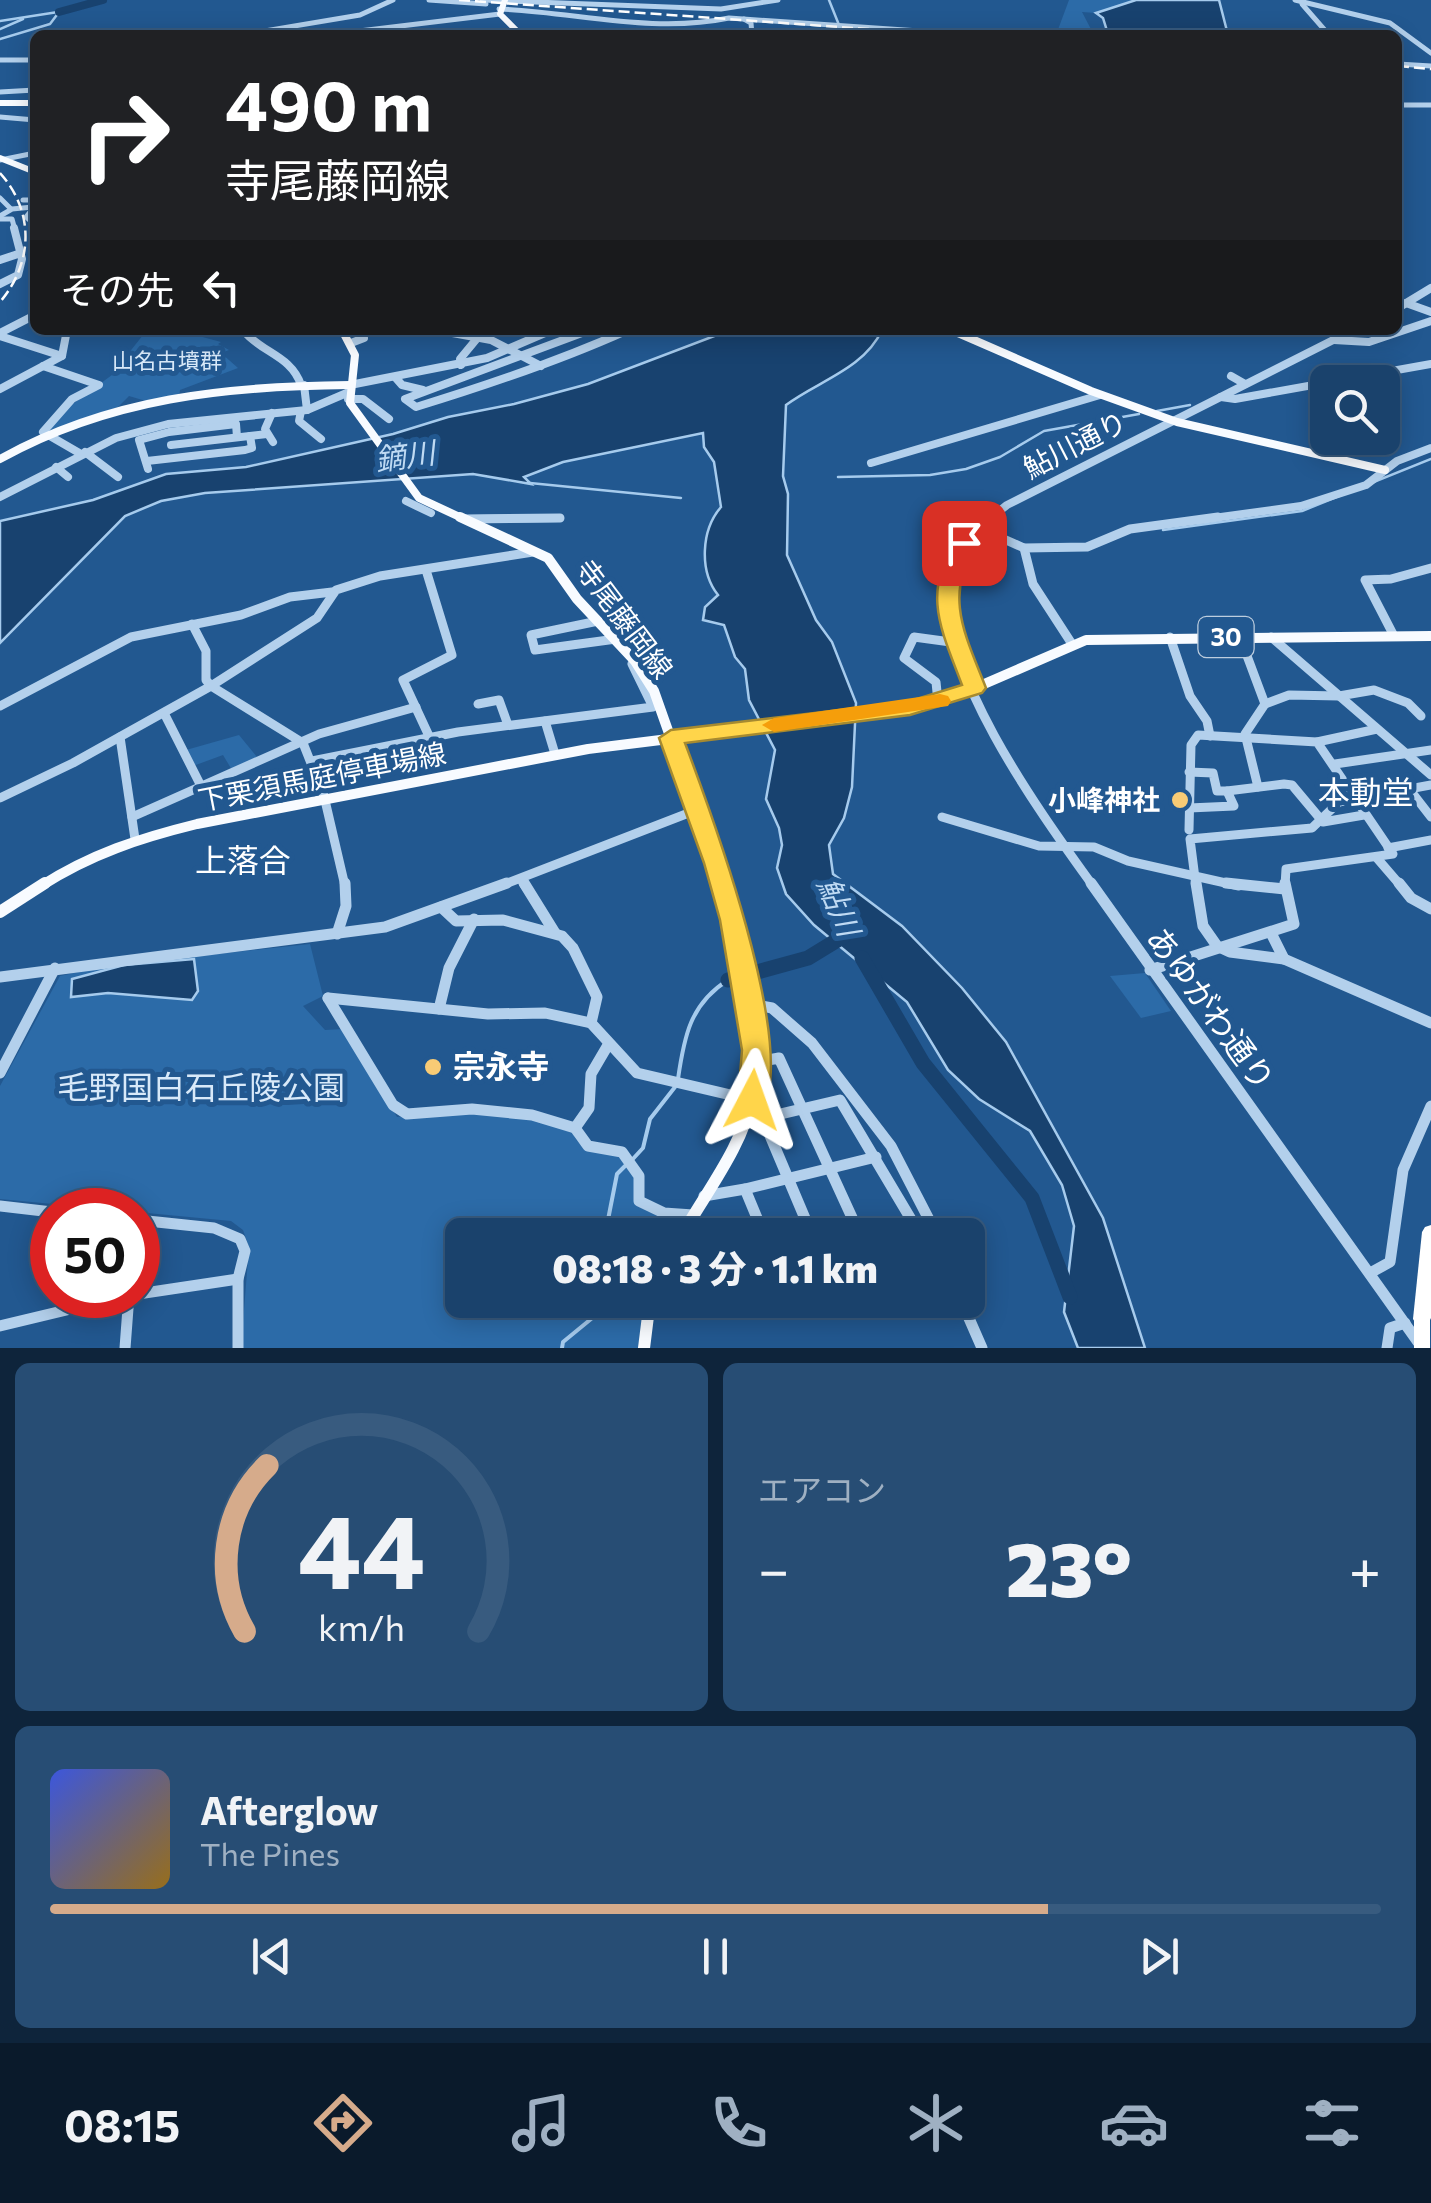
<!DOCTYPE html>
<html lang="ja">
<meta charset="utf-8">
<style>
:root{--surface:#1a426c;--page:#274d74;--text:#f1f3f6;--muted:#9fb0c2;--line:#385b7f;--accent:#d6ab8b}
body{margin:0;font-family:Commissioner,"Noto Sans JP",sans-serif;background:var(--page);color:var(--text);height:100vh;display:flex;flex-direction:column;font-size:38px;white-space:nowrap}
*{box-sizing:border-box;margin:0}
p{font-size:32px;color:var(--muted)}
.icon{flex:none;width:55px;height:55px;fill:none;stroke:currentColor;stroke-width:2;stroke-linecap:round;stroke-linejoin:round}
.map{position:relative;height:1348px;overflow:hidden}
.details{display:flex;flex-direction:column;gap:15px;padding:15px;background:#0e243b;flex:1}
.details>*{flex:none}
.banner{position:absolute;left:30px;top:30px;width:1372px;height:305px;border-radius:15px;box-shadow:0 5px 25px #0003,0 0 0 2px var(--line);background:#202124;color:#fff;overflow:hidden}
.fabs{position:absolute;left:1310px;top:365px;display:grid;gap:20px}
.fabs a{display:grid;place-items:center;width:90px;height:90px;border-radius:15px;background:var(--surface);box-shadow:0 5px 25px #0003,0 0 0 2px var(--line);font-size:50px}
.speed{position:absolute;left:30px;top:1188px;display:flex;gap:20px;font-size:50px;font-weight:700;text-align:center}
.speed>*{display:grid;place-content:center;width:130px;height:130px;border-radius:50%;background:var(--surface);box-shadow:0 5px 25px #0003,0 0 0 2px var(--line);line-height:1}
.speed .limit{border:15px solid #d22;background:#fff;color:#111}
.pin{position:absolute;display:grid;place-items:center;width:85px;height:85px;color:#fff;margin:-42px;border-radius:20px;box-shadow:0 5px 15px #0006}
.me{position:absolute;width:110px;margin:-55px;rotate:4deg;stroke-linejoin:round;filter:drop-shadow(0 0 8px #0008)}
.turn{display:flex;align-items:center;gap:35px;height:210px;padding:0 30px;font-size:45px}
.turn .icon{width:130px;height:130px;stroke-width:2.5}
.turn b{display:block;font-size:70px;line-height:85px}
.then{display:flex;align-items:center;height:95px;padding:0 30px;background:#0003;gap:20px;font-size:38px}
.big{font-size:75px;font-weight:800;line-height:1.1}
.details .card{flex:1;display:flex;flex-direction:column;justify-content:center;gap:15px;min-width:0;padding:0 35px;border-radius:15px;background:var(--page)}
.details .dial{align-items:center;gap:0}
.dial svg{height:260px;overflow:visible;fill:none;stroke:var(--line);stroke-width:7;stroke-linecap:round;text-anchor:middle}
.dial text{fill:var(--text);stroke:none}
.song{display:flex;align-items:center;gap:30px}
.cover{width:120px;height:120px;border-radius:15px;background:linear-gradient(135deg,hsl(230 70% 55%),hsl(40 70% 35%))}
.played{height:10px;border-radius:5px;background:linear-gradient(90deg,var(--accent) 75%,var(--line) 75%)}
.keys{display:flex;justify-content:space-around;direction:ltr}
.heat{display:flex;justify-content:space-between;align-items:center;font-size:55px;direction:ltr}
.details .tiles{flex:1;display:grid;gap:15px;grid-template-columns:1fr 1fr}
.card:last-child{grid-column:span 2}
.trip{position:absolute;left:445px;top:1218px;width:540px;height:100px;border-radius:15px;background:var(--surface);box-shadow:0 5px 25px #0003,0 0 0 2px var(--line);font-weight:800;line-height:100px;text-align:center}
.tabs{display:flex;height:160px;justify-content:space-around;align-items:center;background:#0a1a2b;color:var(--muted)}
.tabs .icon{width:70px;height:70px}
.tabs .active{color:var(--accent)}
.tabs b{font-size:45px;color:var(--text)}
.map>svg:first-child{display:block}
.green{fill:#2c6ba8}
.water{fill:#18426f;stroke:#a6cbed;stroke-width:2.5}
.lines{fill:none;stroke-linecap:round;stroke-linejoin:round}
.stream-far1{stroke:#a6cbed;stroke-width:2.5}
.stream{stroke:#a6cbed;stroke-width:4}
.river-far1{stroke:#18426f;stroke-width:8}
.river{stroke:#18426f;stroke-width:15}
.minor-far3{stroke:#b3d0ec;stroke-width:5}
.minor-far2{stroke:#b3d0ec;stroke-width:8}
.minor-far1{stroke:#b3d0ec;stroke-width:9}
.minor{stroke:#b3d0ec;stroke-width:11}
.major-far3{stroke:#f8fbff;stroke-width:6}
.major-far2{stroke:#f8fbff;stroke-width:8}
.major-far1{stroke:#f8fbff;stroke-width:10}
.major{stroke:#f8fbff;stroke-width:12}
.highway{fill:#fff;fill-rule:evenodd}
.rail{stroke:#fff;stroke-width:2.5;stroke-dasharray:11 5;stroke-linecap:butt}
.highway-bridge{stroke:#fff;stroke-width:16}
.route{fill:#ffd54a;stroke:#a68a30;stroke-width:2.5}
.slow{fill:#f59e0b}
.poi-dot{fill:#f8cb75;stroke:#225890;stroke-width:4}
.labels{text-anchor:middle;stroke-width:10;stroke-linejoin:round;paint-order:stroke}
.far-park-label{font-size:22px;fill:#d8e9f9;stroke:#225890}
.shield{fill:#225890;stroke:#bdcdde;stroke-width:2.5}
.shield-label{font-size:25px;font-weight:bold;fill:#fff}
.street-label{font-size:28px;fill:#fff;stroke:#225890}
.poi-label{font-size:28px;font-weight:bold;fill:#fff;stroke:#225890;text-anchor:end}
.water-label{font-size:30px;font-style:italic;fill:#bfdaf3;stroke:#225890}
.quarter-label{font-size:32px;fill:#fff;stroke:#225890}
.near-street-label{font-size:32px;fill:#fff;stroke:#225890}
.near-poi-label{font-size:32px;font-weight:bold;fill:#fff;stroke:#225890;text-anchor:start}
.near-park-label{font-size:32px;fill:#d8e9f9;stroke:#225890}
</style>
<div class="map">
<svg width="1431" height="1348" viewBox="0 0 1431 1348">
<rect width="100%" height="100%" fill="#225890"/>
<g class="green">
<path d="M1069,0H1136L1096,13L1082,12L1094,35H1056Z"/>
<path d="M154,330C177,330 199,336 221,342L218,344L229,350L221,353L238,368L180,390L179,396L146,401L129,396L118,407L47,432L55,417L135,358L128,354L143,335Z"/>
<path d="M239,735L257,757L232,770L223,755L193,766L186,750Z"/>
<path d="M310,944L323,996L303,1006L325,1030L344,1029L397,1117L507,1108L572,1129C577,1153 600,1151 621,1153L637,1176L635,1203L690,1217L678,1235H462V1300H644L638,1348H241L249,1247L243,1230L231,1221L0,1199V1086L60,976L106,966Z"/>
<path d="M1145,973L1171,1011L1141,1018L1110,976Z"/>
</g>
<g class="water">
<path d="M1136,0H1219L1228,35L1108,34L1103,18L1096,13Z"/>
<path d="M730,330H882C864,369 818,381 786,405L783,476L788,494L787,555L816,620L832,642L856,703L852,787L844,818L829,845L833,874L902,926L962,988L1006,1042L1103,1218L1145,1348H1078L1064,1312L1074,1226L1062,1185L1030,1131L979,1099L948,1070L907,1002L814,925L786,894L777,868L782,845L779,828L766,799L775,750L749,700L745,669L735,657L724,625L703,620L705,607L718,595C699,571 701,530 721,507L714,462L704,447L703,433L563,462L524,477L531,484L473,474L205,493L161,501L125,516L0,643V521L93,500L166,474L246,467L393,434L448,417L514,404L588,384Z"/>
<path d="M194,959L198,991L192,1000L108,993L71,997L72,979L124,965Z"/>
</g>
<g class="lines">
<g class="stream-far1">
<path d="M829,0L843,35"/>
<path d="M0,21L58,12"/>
<path d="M0,29L23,19"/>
<path d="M0,39L50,24L59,12"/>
<path d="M1157,411L1190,405"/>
<path d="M838,477L930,475L966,469L1000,457L1044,431L1139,414"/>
<path d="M530,483L681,498"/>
<path d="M1163,530L1302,511L1431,459"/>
</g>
<g class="stream">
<path d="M678,1079C684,1037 690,1004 728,980"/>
<path d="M631,1161L643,1148L650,1119L675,1087"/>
<path d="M605,1235L617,1174L625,1166"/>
<path d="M562,1348L563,1342L591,1319L598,1300"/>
</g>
<path class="river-far1" d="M59,12L103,0"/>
<g class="river">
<path d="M862,958L923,1063L1032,1198L1070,1297"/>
<path d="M728,980L808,958L844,936"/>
</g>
<g class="minor-far3">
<path d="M429,0L486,4"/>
<path d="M482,0L721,9L778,0"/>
<path d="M1295,0L1390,23L1431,53"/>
<path d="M1302,4L1329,35"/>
<path d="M499,9C576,12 652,34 729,18L978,35"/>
<path d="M744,19L751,23L752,35"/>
<path d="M241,35L360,15L393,0"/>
<path d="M326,35L500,14"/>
<path d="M0,60H35"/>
<path d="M1398,64L1431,66"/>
<path d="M0,92L35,90"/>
<path d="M1398,105H1431"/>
<path d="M0,117L35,120"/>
<path d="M0,160L35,153"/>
<path d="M0,198L11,209"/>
<path d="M23,200H35"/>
<path d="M34,207L26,217L35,225"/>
<path d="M0,216L12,209L33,207"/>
<path d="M0,219H12L15,230"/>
</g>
<g class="minor-far2">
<path d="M0,260L21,253"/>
<path d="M0,284L18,275L22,259L14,228"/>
<path d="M1406,303L1431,312"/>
<path d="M1398,308L1431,288"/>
<path d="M243,330C261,353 291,355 301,385"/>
<path d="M436,330L491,340L541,366"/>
<path d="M590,330L405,399L416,407C488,385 559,361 628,330"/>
<path d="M0,333L35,315"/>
<path d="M0,336L62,356"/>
<path d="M1334,340L1369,342L1431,321"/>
<path d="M351,343L364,338L362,330"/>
<path d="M461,365L460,359L484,330"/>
<path d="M43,366L99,385L72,399L43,432L81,454"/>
<path d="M1231,376L1245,384"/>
<path d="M395,377L402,385L423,390"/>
<path d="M304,385L307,410"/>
<path d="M350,385L487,358L552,330"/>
<path d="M0,389L62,356L67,330"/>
<path d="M1221,397L1235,399L1431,364"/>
<path d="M348,399H363L389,419"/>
<path d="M301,411L299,421L321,439"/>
<path d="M272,413L265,429L273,442"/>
<path d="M171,445L267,434"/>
<path d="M85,452L118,477"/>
<path d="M147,461L245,450L252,448L250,436"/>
<path d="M871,463L1100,395"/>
<path d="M56,467L68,477"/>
<path d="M148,469L139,440L169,432L236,424L237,437"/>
<path d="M0,497L116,438L168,424L307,410L349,392"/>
<path d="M406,501L431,513"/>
<path d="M466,519L560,518"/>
<path d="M988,520L1007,505L1353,330"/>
<path d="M1199,520L1301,506L1366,485L1397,461L1431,448"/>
</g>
<g class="minor-far1">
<path d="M991,517C972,533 952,553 948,579C935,669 1042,815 1093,886"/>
<path d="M466,519L560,518"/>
<path d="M979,528L1024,548L1087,547L1130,529L1218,517"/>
<path d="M1024,548L1033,584L1072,644"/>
<path d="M426,570L452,655L403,680L429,736"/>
<path d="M598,621L531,635L535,650L616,639"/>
<path d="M192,624L206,651V680L211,686L303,743L324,796L345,886"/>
<path d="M1394,636L1365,580L1391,579L1431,568"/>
<path d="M1170,637L1190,696L1207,721L1210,736"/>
<path d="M1240,637L1265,704L1245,734L1258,787"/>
<path d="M1271,637L1431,775"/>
<path d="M938,702L936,682L904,658L914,637L958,643"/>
<path d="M478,704L499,700L508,725"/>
<path d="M1265,704L1289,695L1339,696L1374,690L1408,703L1421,716"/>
<path d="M0,706L131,637L241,615L290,597L332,592"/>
<path d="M164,713L201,786"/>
<path d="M545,721L555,754"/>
<path d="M120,737L135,839"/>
<path d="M1317,742L1377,729"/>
<path d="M312,761L458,732L653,707L632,664L635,662"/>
<path d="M1335,764L1431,750"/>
<path d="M1189,772L1213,773L1217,791H1227"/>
<path d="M1410,790L1431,817"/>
<path d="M0,798L73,763L211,686L317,618L336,590L380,576L533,552"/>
<path d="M1189,808L1234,806L1227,791L1284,784L1292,785L1323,822L1364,815"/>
<path d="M132,817L319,734L416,707"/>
<path d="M942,817L1039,846L1094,847L1128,861L1239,886"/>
<path d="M1189,830L1191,745L1198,735L1317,742L1393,854L1286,869L1285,886"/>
<path d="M1388,848L1431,840"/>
<path d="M1376,857L1401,886"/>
<path d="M521,879L525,886"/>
<path d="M500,886L699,809"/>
<path d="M1196,886L1190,839L1312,828L1339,802L1431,785"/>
</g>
<g class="minor">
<path d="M524,883L555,933"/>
<path d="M1091,883L1418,1342"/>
<path d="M1196,883L1203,926L1217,946L1230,952L1284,959L1431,1023"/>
<path d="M1226,883L1285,889"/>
<path d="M1399,883L1411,898L1431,909"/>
<path d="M441,907L456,921L503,920L562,936L573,948L597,997L591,1023"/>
<path d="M1271,933L1284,959"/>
<path d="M337,934L346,906L345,883"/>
<path d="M1150,970L1294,924L1285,883"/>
<path d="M0,977L385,927L507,883"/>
<path d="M328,998L393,1105L407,1114L472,1109L532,1115L575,1128L588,1146L622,1152L639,1176V1201L664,1213L693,1215"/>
<path d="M328,998L488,1014L545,1013L591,1023L637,1073L752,1100"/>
<path d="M747,1003L772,1008L812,1043L891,1146L937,1235"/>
<path d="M439,1009L449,968L474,919"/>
<path d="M757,1062L779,1058L860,1235"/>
<path d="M0,1073L55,968"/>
<path d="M747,1115L759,1119L840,1100L915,1226L882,1235"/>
<path d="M763,1119L812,1235"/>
<path d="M575,1128L589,1108L591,1074L608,1045"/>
<path d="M745,1189L876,1157"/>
<path d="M704,1196L745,1189L764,1235"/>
<path d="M0,1206L52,1212"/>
<path d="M138,1220L214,1228L240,1239L245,1251L238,1279V1348"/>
<path d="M1370,1273L1390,1262L1403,1170L1431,1106"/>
<path d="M138,1294L238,1279"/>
<path d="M961,1300L982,1348"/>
<path d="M0,1326L129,1295L125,1348"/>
<path d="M1387,1348L1390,1328L1405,1323"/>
</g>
<g class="major-far3">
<path d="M505,0L500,14L521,35"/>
<path d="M0,103H35"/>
<path d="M0,158L35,172"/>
</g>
<g class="major-far2">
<path d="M342,330L355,355L350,403L419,498L466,520"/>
<path d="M951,330L1091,391L1177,422L1385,470"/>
<path d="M0,459C110,398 226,386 350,385"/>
</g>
<g class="major-far1">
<path d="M460,517L548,558L577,599L635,661L654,691L723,886"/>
<path d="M41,886C91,854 140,838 197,824L588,749L910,709L961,694L1086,640L1431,636"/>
</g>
<g class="major">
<path d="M0,912L45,883"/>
<path d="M682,1235C706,1192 743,1146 752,1097C764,1041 738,939 723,883"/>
<path d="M644,1348L650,1300"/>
</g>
<path class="highway" d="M1431,1225V1318L1428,1324L1422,1326L1416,1324L1413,1319L1422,1232L1425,1227Z"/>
<g class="rail">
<path d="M459,0L953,35"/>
<path d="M1398,66L1431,69"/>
<path d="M0,173C35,212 33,263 0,302"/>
</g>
<path class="highway-bridge" d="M1422,1319V1348"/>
</g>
<path class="route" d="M964,537L975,543C944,598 965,634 986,688L982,693L910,715L685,743C711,812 797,1044 763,1108L752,1111L742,1108L738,1100L742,1050L720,920L704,863L659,738L671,730L907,702L962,685C941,629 921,593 957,538Z"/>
<path class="slow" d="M940,694L948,696L951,701L948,706L774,732L762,725L774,718Z"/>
<g class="poi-dot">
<circle cx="1180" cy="800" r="10"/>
<circle cx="433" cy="1067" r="10"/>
</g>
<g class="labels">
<g class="far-park-label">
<text x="167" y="369">山名古墳群</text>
</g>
<rect class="shield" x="1198.5" y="617" width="55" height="40" rx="8"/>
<g class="shield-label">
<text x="1226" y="646">30</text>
</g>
<g class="street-label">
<text transform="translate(1075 445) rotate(-27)" y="10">鮎川通り</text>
<text transform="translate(624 619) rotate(53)" y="10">寺尾藤岡線</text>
<text transform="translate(322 777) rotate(-11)" y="10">下栗須馬庭停車場線</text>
</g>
<g class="poi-label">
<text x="1160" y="810">小峰神社</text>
</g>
<g class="water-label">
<text transform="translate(405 457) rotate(-8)" y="10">鏑川</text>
<text transform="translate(838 907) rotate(67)" y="10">鮎川</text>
</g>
<g class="quarter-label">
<text x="1366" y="804">本動堂</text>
<text x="243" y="872">上落合</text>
</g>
<g class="near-street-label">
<text transform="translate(1210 1009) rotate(54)" y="11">あゆがわ通り</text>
</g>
<g class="near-poi-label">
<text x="453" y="1078">宗永寺</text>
</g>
<g class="near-park-label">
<text x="201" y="1099">毛野国白石丘陵公園</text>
</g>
</g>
</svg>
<div class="fabs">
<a><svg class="icon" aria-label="search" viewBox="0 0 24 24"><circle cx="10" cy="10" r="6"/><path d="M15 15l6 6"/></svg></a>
</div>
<div class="speed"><div class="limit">50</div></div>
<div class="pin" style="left:964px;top:543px;background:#d93025"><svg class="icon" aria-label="arrive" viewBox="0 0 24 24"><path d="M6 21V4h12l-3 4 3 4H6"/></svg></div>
<svg class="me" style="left:752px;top:1100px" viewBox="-20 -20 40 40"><path d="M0-17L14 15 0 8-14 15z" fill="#ffd54a" stroke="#fff" stroke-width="4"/></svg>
<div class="trip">08:18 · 3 分 · 1.1 km</div>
<div class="banner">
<div class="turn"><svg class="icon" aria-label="right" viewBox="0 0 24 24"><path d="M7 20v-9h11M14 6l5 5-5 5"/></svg><div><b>490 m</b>寺尾藤岡線</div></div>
<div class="then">その先<svg class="icon" aria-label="left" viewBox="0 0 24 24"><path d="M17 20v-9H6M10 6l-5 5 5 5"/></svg></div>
</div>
</div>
<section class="details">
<div class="tiles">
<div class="card dial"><svg viewBox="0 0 100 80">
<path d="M14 69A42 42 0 1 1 86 69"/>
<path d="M14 69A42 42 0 0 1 21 18" stroke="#d6ab8b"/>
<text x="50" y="56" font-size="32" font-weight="700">44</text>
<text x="50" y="72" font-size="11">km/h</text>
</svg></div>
<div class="card"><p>エアコン</p>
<div class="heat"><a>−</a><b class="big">23°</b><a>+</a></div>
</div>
<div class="card">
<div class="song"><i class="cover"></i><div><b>Afterglow</b><p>The Pines</p></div></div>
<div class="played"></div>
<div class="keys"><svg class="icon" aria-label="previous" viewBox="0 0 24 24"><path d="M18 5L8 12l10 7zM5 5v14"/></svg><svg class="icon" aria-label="pause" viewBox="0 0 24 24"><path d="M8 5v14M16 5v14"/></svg><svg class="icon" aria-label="next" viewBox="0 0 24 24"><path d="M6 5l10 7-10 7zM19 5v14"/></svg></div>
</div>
</div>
</section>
<nav class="tabs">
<b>08:15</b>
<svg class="icon active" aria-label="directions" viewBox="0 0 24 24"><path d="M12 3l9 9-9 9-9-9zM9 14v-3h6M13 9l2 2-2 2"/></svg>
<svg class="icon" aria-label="music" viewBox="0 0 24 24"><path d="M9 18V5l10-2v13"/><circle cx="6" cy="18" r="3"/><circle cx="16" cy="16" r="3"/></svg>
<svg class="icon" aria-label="phone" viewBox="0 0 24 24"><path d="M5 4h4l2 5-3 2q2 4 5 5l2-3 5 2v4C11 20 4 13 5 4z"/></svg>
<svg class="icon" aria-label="climate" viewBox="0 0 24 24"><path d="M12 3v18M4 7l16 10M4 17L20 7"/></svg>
<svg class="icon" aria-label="car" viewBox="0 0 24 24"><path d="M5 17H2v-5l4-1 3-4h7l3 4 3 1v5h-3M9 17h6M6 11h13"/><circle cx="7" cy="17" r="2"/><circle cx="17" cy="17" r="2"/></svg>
<svg class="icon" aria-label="filters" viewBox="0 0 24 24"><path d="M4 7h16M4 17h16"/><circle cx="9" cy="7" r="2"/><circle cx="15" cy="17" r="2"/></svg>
</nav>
